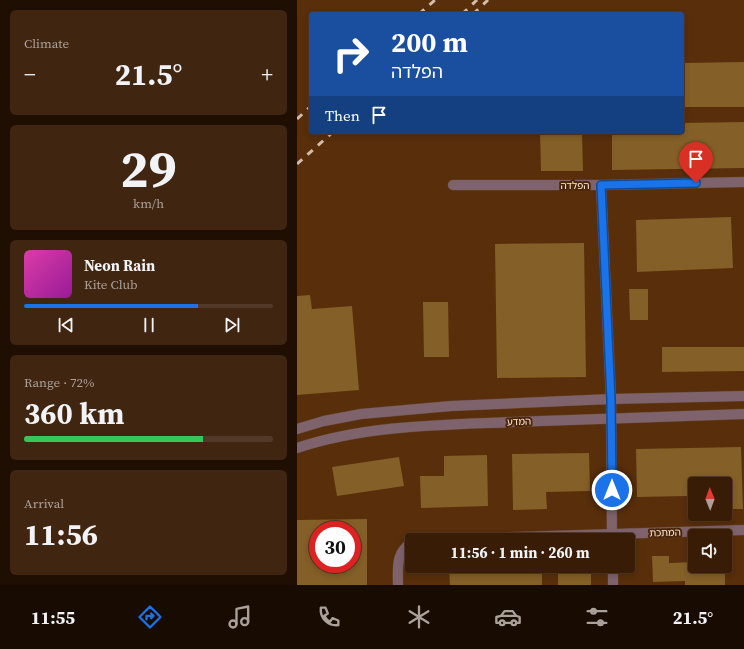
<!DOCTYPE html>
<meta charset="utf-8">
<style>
:root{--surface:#391c06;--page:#402510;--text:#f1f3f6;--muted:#aba19b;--line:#533a28;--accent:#1a73e8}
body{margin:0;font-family:"Source Serif 4","Noto Sans Hebrew",serif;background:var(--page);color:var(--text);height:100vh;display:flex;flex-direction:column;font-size:15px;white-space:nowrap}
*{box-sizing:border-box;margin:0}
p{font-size:13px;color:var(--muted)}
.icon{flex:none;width:22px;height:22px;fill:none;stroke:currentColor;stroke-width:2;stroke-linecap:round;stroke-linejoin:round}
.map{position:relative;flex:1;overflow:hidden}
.drawer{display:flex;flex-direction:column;gap:10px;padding:10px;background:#1f0f03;width:297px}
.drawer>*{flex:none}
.banner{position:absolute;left:12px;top:12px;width:375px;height:122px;border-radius:4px;box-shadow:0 2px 6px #0003,0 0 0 1px var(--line);background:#1a4fa0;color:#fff;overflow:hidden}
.needle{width:26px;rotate:359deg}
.fabs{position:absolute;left:391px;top:477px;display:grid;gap:8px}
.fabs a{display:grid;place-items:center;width:44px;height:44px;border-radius:4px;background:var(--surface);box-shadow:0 2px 6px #0003,0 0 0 1px var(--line);font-size:20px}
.speed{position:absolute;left:12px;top:521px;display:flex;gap:8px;font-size:20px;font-weight:700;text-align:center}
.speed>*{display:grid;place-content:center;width:52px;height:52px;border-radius:50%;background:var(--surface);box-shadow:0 2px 6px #0003,0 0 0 1px var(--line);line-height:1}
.speed .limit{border:6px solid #d22;background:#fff;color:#111}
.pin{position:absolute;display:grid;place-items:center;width:34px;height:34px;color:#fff;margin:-41px -17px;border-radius:50% 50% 50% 0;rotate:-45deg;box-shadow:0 0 4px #0007}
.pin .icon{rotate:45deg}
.me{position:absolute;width:44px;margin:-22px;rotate:0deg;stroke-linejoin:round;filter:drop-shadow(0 0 3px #0008)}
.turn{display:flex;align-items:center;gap:14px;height:84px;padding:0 16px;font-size:18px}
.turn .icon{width:52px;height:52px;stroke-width:2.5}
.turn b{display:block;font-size:28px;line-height:34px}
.then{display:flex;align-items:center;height:38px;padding:0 16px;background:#0003;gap:8px;font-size:15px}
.big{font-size:30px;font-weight:700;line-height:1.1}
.drawer .widget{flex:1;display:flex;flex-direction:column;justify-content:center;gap:6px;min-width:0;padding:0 14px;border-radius:6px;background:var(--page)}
.drawer .dial{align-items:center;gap:0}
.dial b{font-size:52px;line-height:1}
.song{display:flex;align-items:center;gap:12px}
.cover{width:48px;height:48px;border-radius:6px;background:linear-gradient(135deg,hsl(320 70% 55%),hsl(300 70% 35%))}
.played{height:4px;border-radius:2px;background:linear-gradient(90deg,var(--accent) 70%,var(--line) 70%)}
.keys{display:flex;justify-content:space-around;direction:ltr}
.heat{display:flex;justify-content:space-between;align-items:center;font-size:22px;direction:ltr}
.charge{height:6px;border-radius:3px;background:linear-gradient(90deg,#34c759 72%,var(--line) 0)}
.trip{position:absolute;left:108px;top:533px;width:230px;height:40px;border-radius:4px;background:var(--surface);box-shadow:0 2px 6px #0003,0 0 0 1px var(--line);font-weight:700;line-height:40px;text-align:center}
.menu{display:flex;height:64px;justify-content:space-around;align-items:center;background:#170b02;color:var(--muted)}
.menu .icon{width:28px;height:28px}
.menu .active{color:var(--accent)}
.menu b{font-size:18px;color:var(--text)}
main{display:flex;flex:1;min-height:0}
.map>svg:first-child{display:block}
.built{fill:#582e0b;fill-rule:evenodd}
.building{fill:#845f27;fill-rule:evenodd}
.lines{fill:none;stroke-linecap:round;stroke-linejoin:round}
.minor-casing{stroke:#654226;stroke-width:11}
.tertiary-casing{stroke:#654226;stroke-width:11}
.minor{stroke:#7e626c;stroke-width:10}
.tertiary{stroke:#7e626c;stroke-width:10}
.rail{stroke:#d5bdad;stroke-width:3;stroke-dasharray:7 7;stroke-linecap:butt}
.route-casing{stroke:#114b97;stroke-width:10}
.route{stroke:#1a73e8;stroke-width:7}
.labels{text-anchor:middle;stroke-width:4;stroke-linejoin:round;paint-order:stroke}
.street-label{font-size:10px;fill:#ffece0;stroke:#4c2608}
</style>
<main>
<section class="drawer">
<div class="widget"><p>Climate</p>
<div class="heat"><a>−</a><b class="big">21.5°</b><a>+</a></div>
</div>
<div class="widget dial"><b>29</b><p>km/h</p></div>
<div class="widget">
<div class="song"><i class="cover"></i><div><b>Neon Rain</b><p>Kite Club</p></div></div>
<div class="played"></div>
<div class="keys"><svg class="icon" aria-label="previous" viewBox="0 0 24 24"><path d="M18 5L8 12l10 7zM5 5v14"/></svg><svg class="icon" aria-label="pause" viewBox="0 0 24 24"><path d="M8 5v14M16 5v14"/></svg><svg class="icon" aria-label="next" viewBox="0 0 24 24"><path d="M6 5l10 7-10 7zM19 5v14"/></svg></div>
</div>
<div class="widget"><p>Range · 72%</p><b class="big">360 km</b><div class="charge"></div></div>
<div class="widget"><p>Arrival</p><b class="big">11:56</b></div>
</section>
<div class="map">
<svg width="447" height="585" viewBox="0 0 447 585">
<rect width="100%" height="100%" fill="#4c2608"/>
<path class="built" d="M0,0H447V585H0ZM14,14H385V132H14ZM398,484H428V514H398ZM21,530H55V564H21ZM398,536H428V566H398ZM115,540H331V566H115Z"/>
<g class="building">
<path d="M447,62V107H385V63Z"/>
<path d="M447,122V168L315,170V132H385V123Z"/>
<path d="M243,132H285L286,171H244Z"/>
<path d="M434,217L436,268L340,272L339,220Z"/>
<path d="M287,243L289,377L200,378L198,244Z"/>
<path d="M332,289H351V320H333Z"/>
<path d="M13,295L15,309L55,306L62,390L0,395V296Z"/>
<path d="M126,302H151L152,357H127Z"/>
<path d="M365,347H447V371L365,372Z"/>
<path d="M444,447L446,509H428V484H398V505H390V496L340,497L339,449Z"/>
<path d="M292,453L293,491L249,492L250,509L216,510L215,454Z"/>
<path d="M190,455L191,506L124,508L123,476H147V456Z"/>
<path d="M102,457L107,486L40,496L35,467Z"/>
<path d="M70,519V585H0V520ZM21,530H55V564H21Z"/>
<path d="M355,556H372V563L398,562V566H428V585H388V581L356,582Z"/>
<path d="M152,566H206V571L245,570V585H153Z"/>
<rect x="261" y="566" width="33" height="19"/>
</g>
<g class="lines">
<defs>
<g id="minor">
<path d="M156,185H304L447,182"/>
<path d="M304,185L314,399L315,540"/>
<path d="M122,540L447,530"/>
<path d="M316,566V585"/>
<path d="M101,585C101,569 98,552 115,543"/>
</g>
<g id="tertiary">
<path d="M0,429L27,421L64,414L154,406L314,399L447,396"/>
<path d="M0,448C69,425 144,425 216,422C293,419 370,416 447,414"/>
</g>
</defs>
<use href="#minor" class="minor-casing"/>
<use href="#tertiary" class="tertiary-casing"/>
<use href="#minor" class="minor"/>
<use href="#tertiary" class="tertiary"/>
<g class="rail">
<path d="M122,14L138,0"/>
<path d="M165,14L180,0"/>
<path d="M176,14L191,0"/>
<path d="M0,119L14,106"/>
<path d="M0,164L36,132"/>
</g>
</g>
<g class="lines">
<defs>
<path id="route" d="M315,490L314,399L304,185L399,183"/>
</defs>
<use href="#route" class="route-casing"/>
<use href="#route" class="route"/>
</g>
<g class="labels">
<g class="street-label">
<text x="278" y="189">הפלדה</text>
<text transform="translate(222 421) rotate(-2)" y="4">המדע</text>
<text transform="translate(368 532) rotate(-2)" y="4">המתכת</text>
</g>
</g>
</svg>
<div class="fabs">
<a><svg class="needle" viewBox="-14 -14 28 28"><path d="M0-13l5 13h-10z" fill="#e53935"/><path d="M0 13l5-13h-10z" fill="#aba19b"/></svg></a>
<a><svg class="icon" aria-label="sound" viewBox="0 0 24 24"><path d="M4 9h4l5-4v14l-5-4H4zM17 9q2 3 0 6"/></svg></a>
</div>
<div class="speed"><div class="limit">30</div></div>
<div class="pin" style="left:399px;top:183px;background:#d93025"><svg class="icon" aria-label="arrive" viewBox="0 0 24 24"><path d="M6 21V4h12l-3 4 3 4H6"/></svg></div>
<svg class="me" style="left:315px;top:490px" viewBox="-20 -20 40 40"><circle r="17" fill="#1a73e8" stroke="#fff" stroke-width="3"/><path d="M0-11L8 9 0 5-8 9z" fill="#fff"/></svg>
<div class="trip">11:56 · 1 min · 260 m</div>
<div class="banner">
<div class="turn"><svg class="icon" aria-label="right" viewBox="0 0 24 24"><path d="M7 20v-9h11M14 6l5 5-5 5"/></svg><div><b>200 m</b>הפלדה</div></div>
<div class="then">Then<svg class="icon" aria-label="arrive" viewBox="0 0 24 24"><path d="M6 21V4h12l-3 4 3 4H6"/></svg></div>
</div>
</div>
</main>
<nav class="menu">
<b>11:55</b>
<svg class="icon active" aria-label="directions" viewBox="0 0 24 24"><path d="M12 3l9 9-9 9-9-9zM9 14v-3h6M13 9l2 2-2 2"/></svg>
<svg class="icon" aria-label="music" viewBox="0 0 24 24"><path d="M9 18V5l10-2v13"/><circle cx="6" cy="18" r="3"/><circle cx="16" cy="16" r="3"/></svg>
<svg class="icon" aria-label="phone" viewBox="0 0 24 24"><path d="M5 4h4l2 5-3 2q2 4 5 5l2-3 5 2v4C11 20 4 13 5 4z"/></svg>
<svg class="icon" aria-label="climate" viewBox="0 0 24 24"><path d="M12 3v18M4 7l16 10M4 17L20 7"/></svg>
<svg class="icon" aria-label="car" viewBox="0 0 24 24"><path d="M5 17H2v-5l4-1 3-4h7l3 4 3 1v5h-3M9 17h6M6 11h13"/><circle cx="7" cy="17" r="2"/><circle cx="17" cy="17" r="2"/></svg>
<svg class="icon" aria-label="filters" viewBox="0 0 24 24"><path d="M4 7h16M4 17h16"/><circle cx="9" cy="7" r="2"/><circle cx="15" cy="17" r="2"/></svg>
<b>21.5°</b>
</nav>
